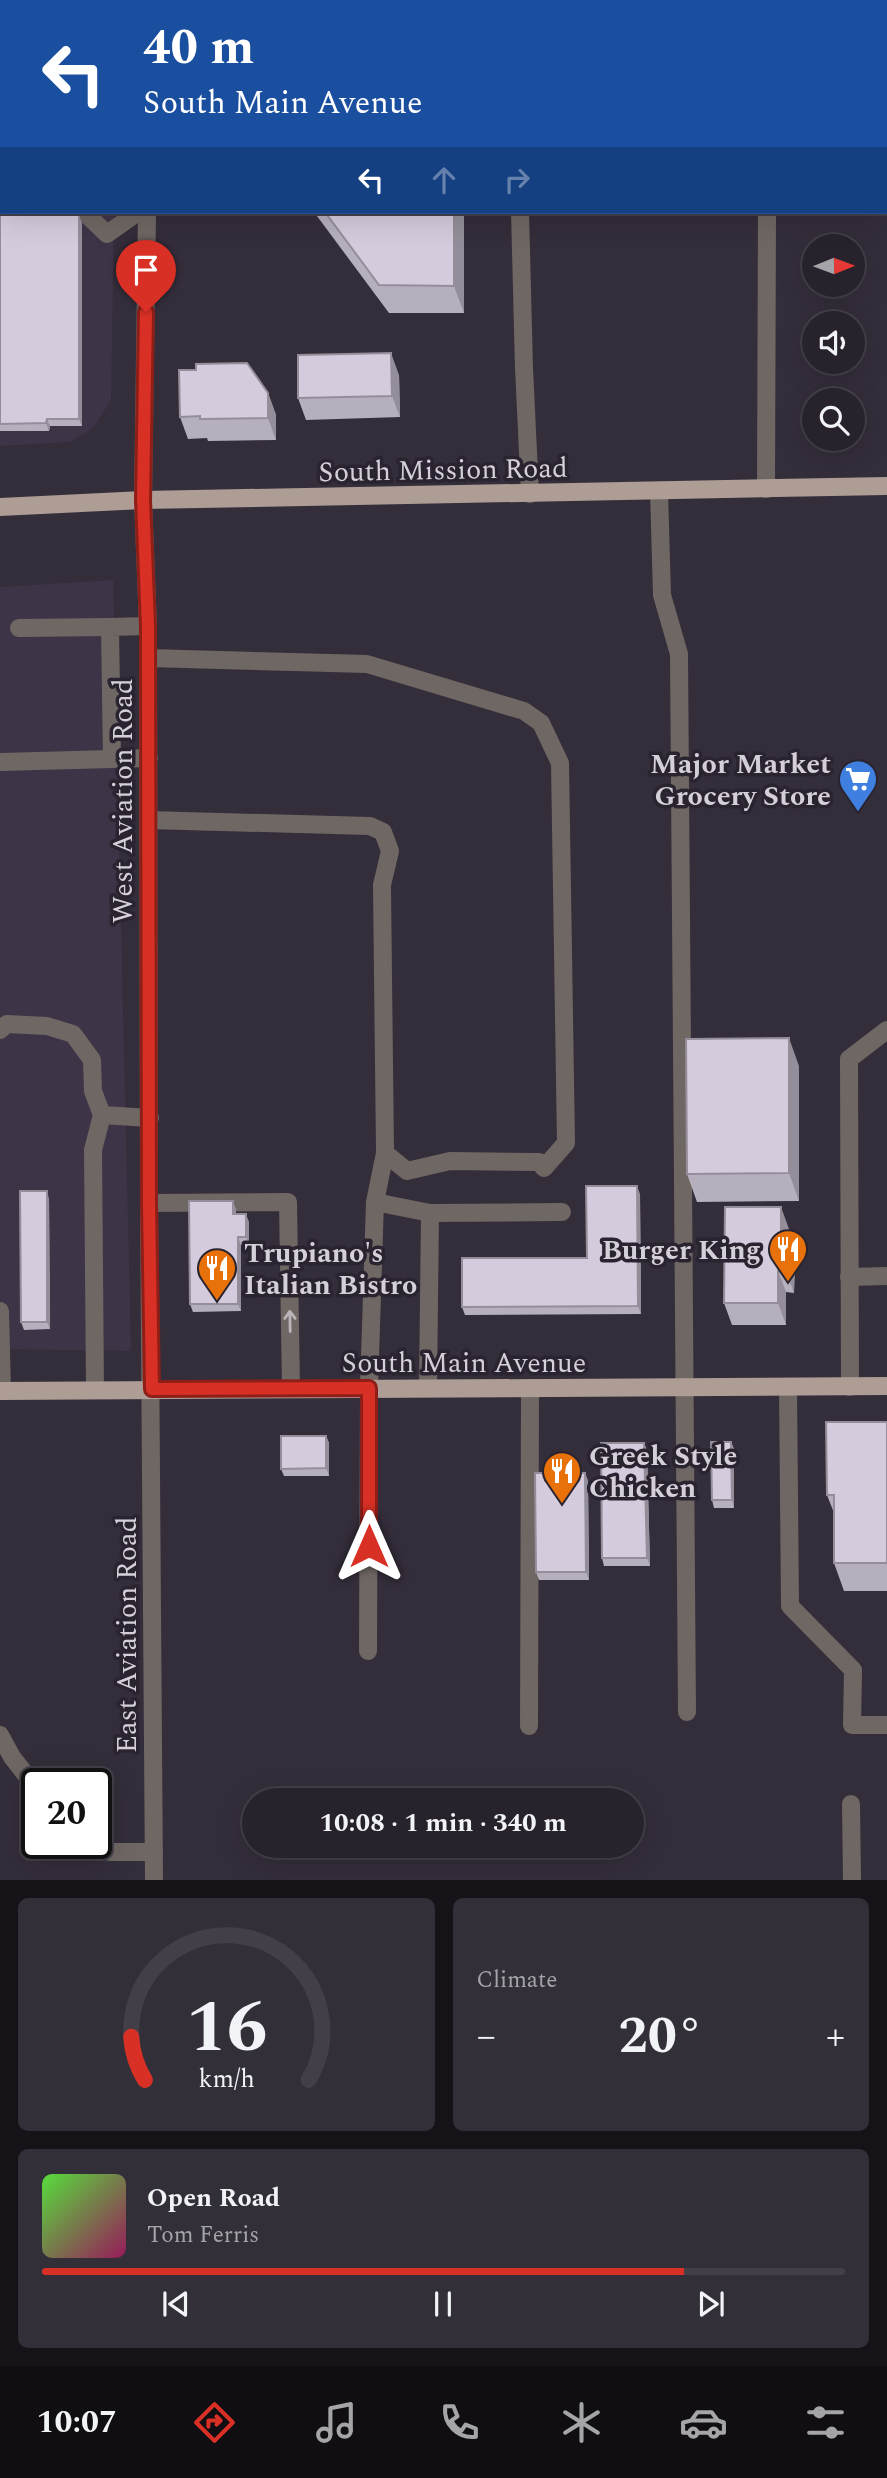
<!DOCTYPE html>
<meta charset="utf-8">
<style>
:root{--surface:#27222c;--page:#332f38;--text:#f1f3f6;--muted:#a4a4a9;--line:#433f48;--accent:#d93025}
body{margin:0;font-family:Spectral,serif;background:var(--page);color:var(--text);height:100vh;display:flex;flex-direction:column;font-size:26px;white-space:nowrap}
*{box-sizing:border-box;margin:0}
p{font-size:23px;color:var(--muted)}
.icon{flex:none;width:38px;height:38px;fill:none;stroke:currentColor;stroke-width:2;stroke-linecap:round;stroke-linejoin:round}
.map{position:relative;height:1880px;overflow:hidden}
.sheet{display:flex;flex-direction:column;gap:18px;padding:18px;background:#151318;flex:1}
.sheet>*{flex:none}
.banner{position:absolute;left:0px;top:0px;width:887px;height:214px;box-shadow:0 7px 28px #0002,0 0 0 2px var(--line);background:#1a4fa0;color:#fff;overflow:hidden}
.needle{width:46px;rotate:89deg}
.controls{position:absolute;left:802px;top:234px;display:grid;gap:14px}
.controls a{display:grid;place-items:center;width:63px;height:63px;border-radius:50%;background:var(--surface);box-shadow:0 7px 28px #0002,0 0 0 2px var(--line);font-size:35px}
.speed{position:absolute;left:21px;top:1768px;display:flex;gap:14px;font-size:35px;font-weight:700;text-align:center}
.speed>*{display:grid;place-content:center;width:91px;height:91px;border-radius:50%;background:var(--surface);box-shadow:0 7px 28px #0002,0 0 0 2px var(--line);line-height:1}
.speed .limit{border:4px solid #111;border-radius:10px;background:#fff;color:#111}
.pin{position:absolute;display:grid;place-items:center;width:60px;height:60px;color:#fff;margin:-72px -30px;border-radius:50% 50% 50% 0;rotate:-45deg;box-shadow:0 0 7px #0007}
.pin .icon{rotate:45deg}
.me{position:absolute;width:77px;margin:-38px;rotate:0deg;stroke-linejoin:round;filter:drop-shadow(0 0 5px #0008)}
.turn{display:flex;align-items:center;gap:24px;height:147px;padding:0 28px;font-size:32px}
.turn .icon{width:91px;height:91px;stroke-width:2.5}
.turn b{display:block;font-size:49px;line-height:60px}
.lanes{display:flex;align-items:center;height:66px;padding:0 28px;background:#0003;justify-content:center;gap:35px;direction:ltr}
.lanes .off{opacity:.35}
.big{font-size:52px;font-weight:700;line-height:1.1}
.sheet .widget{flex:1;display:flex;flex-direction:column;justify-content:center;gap:10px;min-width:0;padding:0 24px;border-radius:10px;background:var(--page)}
.sheet .dial{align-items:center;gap:0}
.dial svg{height:182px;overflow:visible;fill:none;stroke:var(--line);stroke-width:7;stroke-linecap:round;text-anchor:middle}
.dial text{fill:var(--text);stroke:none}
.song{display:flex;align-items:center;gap:21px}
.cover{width:84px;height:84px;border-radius:10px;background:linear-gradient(135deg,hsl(110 70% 55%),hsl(330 70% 35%))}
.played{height:7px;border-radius:4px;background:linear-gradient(90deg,var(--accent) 80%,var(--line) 80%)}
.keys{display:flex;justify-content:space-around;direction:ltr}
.heat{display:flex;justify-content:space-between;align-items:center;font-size:38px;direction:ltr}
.sheet .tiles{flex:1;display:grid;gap:18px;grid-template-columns:1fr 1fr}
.widget:last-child{grid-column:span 2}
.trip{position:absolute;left:242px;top:1788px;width:402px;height:70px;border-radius:35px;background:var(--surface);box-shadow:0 7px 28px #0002,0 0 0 2px var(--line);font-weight:700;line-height:70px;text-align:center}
.menu{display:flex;height:112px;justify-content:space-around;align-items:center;background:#100e12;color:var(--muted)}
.menu .icon{width:49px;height:49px}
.menu .selected{color:var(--accent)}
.menu b{font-size:32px;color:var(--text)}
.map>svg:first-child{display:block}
.built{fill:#3e3447}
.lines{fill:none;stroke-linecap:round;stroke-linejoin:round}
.minor{stroke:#6f6763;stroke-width:18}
.major{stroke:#ad9d95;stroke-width:18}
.wall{fill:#b6afbd}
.shaded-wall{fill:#948e9a}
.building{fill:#d4cbdc;stroke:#948e9a;stroke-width:2}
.oneway{stroke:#bbb5bb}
.route-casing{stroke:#8d1f18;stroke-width:18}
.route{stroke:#d93025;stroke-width:12}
.labels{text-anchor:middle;stroke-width:7;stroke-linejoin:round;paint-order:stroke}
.street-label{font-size:28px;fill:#d4cfd8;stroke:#2a2330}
.poi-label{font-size:28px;font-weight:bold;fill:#d4cfd8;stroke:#2a2330;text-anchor:end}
</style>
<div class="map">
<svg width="887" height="1880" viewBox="0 0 887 1880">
<rect width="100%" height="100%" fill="#342d3a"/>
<g class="built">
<path d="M2,25V212H114L111,400L93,428L70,442L0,446Z"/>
<path d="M113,580L131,1351L0,1349V587Z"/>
</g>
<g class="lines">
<g class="minor">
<path d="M33,0L35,2"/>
<path d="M142,0L144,2"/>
<path d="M0,41L2,43"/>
<path d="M886,113H887"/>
<path d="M0,134L2,136"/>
<path d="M84,212L107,234L138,212"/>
<path d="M147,212L143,500L148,626L149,1203L154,1880"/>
<path d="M520,212L524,368L530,494"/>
<path d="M766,489L767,212"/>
<path d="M659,491L662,595L679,654L687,1712"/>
<path d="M19,628L110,627"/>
<path d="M148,658L367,664L524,711L541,723L560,763L566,1143L544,1168L539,1162L450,1161L407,1171L385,1153L382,885L390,851L383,832L370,826L148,820"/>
<path d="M112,759L110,627L148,626"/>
<path d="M0,762L149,758"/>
<path d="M0,1030L7,1024L47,1026L73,1034L92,1060L93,1091L102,1115L150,1118"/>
<path d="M375,1202L385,1153"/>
<path d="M149,1203L288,1202L291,1389"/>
<path d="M849,1277L887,1276"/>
<path d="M0,1311L2,1391"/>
<path d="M788,1387L790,1606L853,1670L852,1725H887"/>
<path d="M850,1387L849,1059L887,1030"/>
<path d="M428,1388L430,1213L562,1212"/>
<path d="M95,1390L93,1150L102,1115"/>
<path d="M368,1651L369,1388L375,1202L430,1213"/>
<path d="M529,1726L530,1388"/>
<path d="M0,1735L12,1757L37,1789"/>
<path d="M851,1804L852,1880"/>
<path d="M83,1843L110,1852H154"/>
</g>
<g class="major">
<path d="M0,507L143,500L887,486"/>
<path d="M0,1391L887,1386"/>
</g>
</g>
<g class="wall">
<path d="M0,144L82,223V426H50L49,431H0Z"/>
<path d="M314,212H464V313H389Z"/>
<path d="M399,375L400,417L306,420L298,398Z"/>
<path d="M268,393L276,415V440L208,441L207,438L188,439L180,417Z"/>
<path d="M799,1066V1201L697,1202L687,1174Z"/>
<path d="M640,1194L641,1314L465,1315L462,1307L587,1258Z"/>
<path d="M49,1199L50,1329L24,1330L21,1322Z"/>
<path d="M236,1209V1214L249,1222V1245H241V1311L193,1312L190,1304Z"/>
<path d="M789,1229V1242L795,1258L794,1293L786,1292V1325H732L724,1303Z"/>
<path d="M887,1422V1591H844L834,1563V1513L827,1495Z"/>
<path d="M326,1436L329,1443V1476H284L281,1469Z"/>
<path d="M731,1442L734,1449V1508H714L712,1500Z"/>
<path d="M644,1443L647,1451L650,1566H604L602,1558Z"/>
<path d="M585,1473L588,1481L589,1580H539L536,1572Z"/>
</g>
<g class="shaded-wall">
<path d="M454,212H464V313L454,286Z"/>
<path d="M79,215L82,223V426L79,419Z"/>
<path d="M391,353L399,375L400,417L392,396Z"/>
<path d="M268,393L276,415V440L268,418Z"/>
<path d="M47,419L50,426L49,431L46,423Z"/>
<path d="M789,1038L799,1066V1201L789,1173Z"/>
<path d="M637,1186L640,1194L641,1314L638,1306Z"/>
<path d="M47,1191L49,1199L50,1329L47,1322Z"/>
<path d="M233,1201L236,1209V1222L233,1214Z"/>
<path d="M781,1207L789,1229V1242L795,1258L794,1293L786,1271L781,1236Z"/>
<path d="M246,1214L249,1222V1245L246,1237Z"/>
<path d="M238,1237L241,1245V1311L238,1304Z"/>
<path d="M778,1271L786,1292V1325L778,1303Z"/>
<path d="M326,1436L329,1443V1476L326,1468Z"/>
<path d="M731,1442L734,1449V1508L732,1500Z"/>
<path d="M644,1443L647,1451L650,1566L647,1558Z"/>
<path d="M585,1473L588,1481L589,1580L586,1572Z"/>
</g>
<g class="building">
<path d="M0,144L2,146V212H75L79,215V419H47L46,423L0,424Z"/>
<path d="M325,212H454V286L379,285Z"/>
<path d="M391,353L392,396L298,398V355Z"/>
<path d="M247,363L268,393V418L200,419V416L180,417L179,370H196V364Z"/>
<path d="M789,1038V1173L687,1174L686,1039Z"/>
<path d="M586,1186H637L638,1306L462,1307V1258H587Z"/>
<path d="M20,1191H47V1322H21Z"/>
<path d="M189,1201H233V1214H246V1237H238V1304H190Z"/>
<path d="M725,1207H781V1236H787L786,1271H778V1303H724Z"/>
<path d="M826,1422H887V1563H834V1495H827Z"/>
<path d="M281,1436H326V1468L281,1469Z"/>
<path d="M711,1442H731L732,1500H712Z"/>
<path d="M601,1443H644L647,1558H602Z"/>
<path d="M535,1473H585L586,1572H536Z"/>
</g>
<defs><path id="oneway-shaft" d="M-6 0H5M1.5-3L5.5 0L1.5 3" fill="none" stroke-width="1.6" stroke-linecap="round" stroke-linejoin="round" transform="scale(1.75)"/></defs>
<use class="oneway" href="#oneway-shaft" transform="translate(290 1321) rotate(-91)"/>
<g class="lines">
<defs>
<path id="route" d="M146,312L143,500L148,626L149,1203L152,1389L369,1388V1546"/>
</defs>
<use href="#route" class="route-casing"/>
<use href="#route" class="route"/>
</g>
<defs>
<symbol id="supermarket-pin" viewBox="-11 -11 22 30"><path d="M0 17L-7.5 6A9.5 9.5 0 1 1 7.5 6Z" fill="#3f7fe0" stroke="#2a2330"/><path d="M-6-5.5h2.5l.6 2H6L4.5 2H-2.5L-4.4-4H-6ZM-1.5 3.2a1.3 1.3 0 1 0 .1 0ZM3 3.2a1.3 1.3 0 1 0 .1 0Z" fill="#fff"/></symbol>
<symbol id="restaurant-pin" viewBox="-11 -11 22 30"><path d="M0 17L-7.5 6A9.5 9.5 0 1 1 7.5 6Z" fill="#e8710a" stroke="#2a2330"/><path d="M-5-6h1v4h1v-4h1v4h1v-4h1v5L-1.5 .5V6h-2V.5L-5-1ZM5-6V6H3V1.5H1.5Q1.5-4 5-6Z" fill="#fff"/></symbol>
</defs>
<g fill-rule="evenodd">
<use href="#supermarket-pin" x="836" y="757" width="44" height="60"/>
<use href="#restaurant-pin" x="766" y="1227" width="44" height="60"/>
<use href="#restaurant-pin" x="195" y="1246" width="44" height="60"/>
<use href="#restaurant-pin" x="540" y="1449" width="44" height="60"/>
</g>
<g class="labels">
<g class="street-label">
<text transform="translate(443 469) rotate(-1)" y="10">South Mission Road</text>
<text transform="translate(122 801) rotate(-90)" y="10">West Aviation Road</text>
<text x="464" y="1372">South Main Avenue</text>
<text transform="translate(126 1635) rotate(-90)" y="10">East Aviation Road</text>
</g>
<g class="poi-label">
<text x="831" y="773">Major Market<tspan x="831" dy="32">Grocery Store</tspan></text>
<text x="761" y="1259">Burger King</text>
<text x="244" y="1262" text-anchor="start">Trupiano's<tspan x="244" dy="32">Italian Bistro</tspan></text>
<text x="589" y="1465" text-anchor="start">Greek Style<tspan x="589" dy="32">Chicken</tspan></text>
</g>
</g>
</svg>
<div class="controls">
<a><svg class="needle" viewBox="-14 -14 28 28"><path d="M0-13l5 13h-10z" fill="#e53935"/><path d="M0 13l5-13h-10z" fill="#a4a4a9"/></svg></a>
<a><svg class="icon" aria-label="sound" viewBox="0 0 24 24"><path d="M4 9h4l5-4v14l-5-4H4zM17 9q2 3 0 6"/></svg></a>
<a><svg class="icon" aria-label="search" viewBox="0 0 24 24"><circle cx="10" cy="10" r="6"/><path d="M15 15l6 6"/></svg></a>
</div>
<div class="speed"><div class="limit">20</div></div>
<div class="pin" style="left:146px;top:312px;background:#d93025"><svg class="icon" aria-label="arrive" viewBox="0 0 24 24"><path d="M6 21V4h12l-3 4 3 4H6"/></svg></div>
<svg class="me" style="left:369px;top:1546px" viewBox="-20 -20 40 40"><path d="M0-17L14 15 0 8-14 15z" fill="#d93025" stroke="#fff" stroke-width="4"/></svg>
<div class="trip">10:08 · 1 min · 340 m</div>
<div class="banner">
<div class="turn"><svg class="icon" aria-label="left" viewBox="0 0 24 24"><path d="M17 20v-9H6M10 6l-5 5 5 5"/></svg><div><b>40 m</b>South Main Avenue</div></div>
<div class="lanes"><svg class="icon" aria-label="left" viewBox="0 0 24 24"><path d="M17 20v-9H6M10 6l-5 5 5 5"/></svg><svg class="icon off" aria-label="ahead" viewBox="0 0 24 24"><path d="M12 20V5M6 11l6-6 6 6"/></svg><svg class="icon off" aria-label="right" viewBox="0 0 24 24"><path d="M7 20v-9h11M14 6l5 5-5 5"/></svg></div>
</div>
</div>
<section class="sheet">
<div class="tiles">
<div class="widget dial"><svg viewBox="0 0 100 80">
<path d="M14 69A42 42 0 1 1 86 69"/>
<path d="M14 69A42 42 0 0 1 8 50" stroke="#d93025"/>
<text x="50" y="56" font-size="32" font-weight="700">16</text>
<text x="50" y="72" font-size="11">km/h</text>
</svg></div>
<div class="widget"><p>Climate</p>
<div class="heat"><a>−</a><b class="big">20°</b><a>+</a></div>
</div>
<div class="widget">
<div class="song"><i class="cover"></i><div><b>Open Road</b><p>Tom Ferris</p></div></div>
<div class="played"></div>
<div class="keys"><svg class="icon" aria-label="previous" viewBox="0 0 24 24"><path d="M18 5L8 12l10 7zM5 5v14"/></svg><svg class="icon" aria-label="pause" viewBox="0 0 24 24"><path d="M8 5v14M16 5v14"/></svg><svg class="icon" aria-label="next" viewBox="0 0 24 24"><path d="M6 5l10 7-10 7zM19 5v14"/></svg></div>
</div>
</div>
</section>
<nav class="menu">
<b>10:07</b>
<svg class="icon selected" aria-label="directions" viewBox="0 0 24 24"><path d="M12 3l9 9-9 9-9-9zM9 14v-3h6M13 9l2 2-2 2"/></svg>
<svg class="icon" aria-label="music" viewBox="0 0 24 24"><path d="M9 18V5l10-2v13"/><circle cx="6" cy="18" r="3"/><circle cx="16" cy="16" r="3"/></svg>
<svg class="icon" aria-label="phone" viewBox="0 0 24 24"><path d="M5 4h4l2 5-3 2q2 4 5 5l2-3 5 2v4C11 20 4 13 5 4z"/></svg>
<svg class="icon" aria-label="climate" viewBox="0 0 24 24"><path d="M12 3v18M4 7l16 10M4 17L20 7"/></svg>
<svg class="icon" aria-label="car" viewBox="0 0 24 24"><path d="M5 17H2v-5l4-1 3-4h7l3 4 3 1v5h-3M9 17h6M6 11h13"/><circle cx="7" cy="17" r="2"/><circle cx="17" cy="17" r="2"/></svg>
<svg class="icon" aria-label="filters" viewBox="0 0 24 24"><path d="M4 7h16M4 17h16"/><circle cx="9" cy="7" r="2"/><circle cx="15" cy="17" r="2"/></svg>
</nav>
